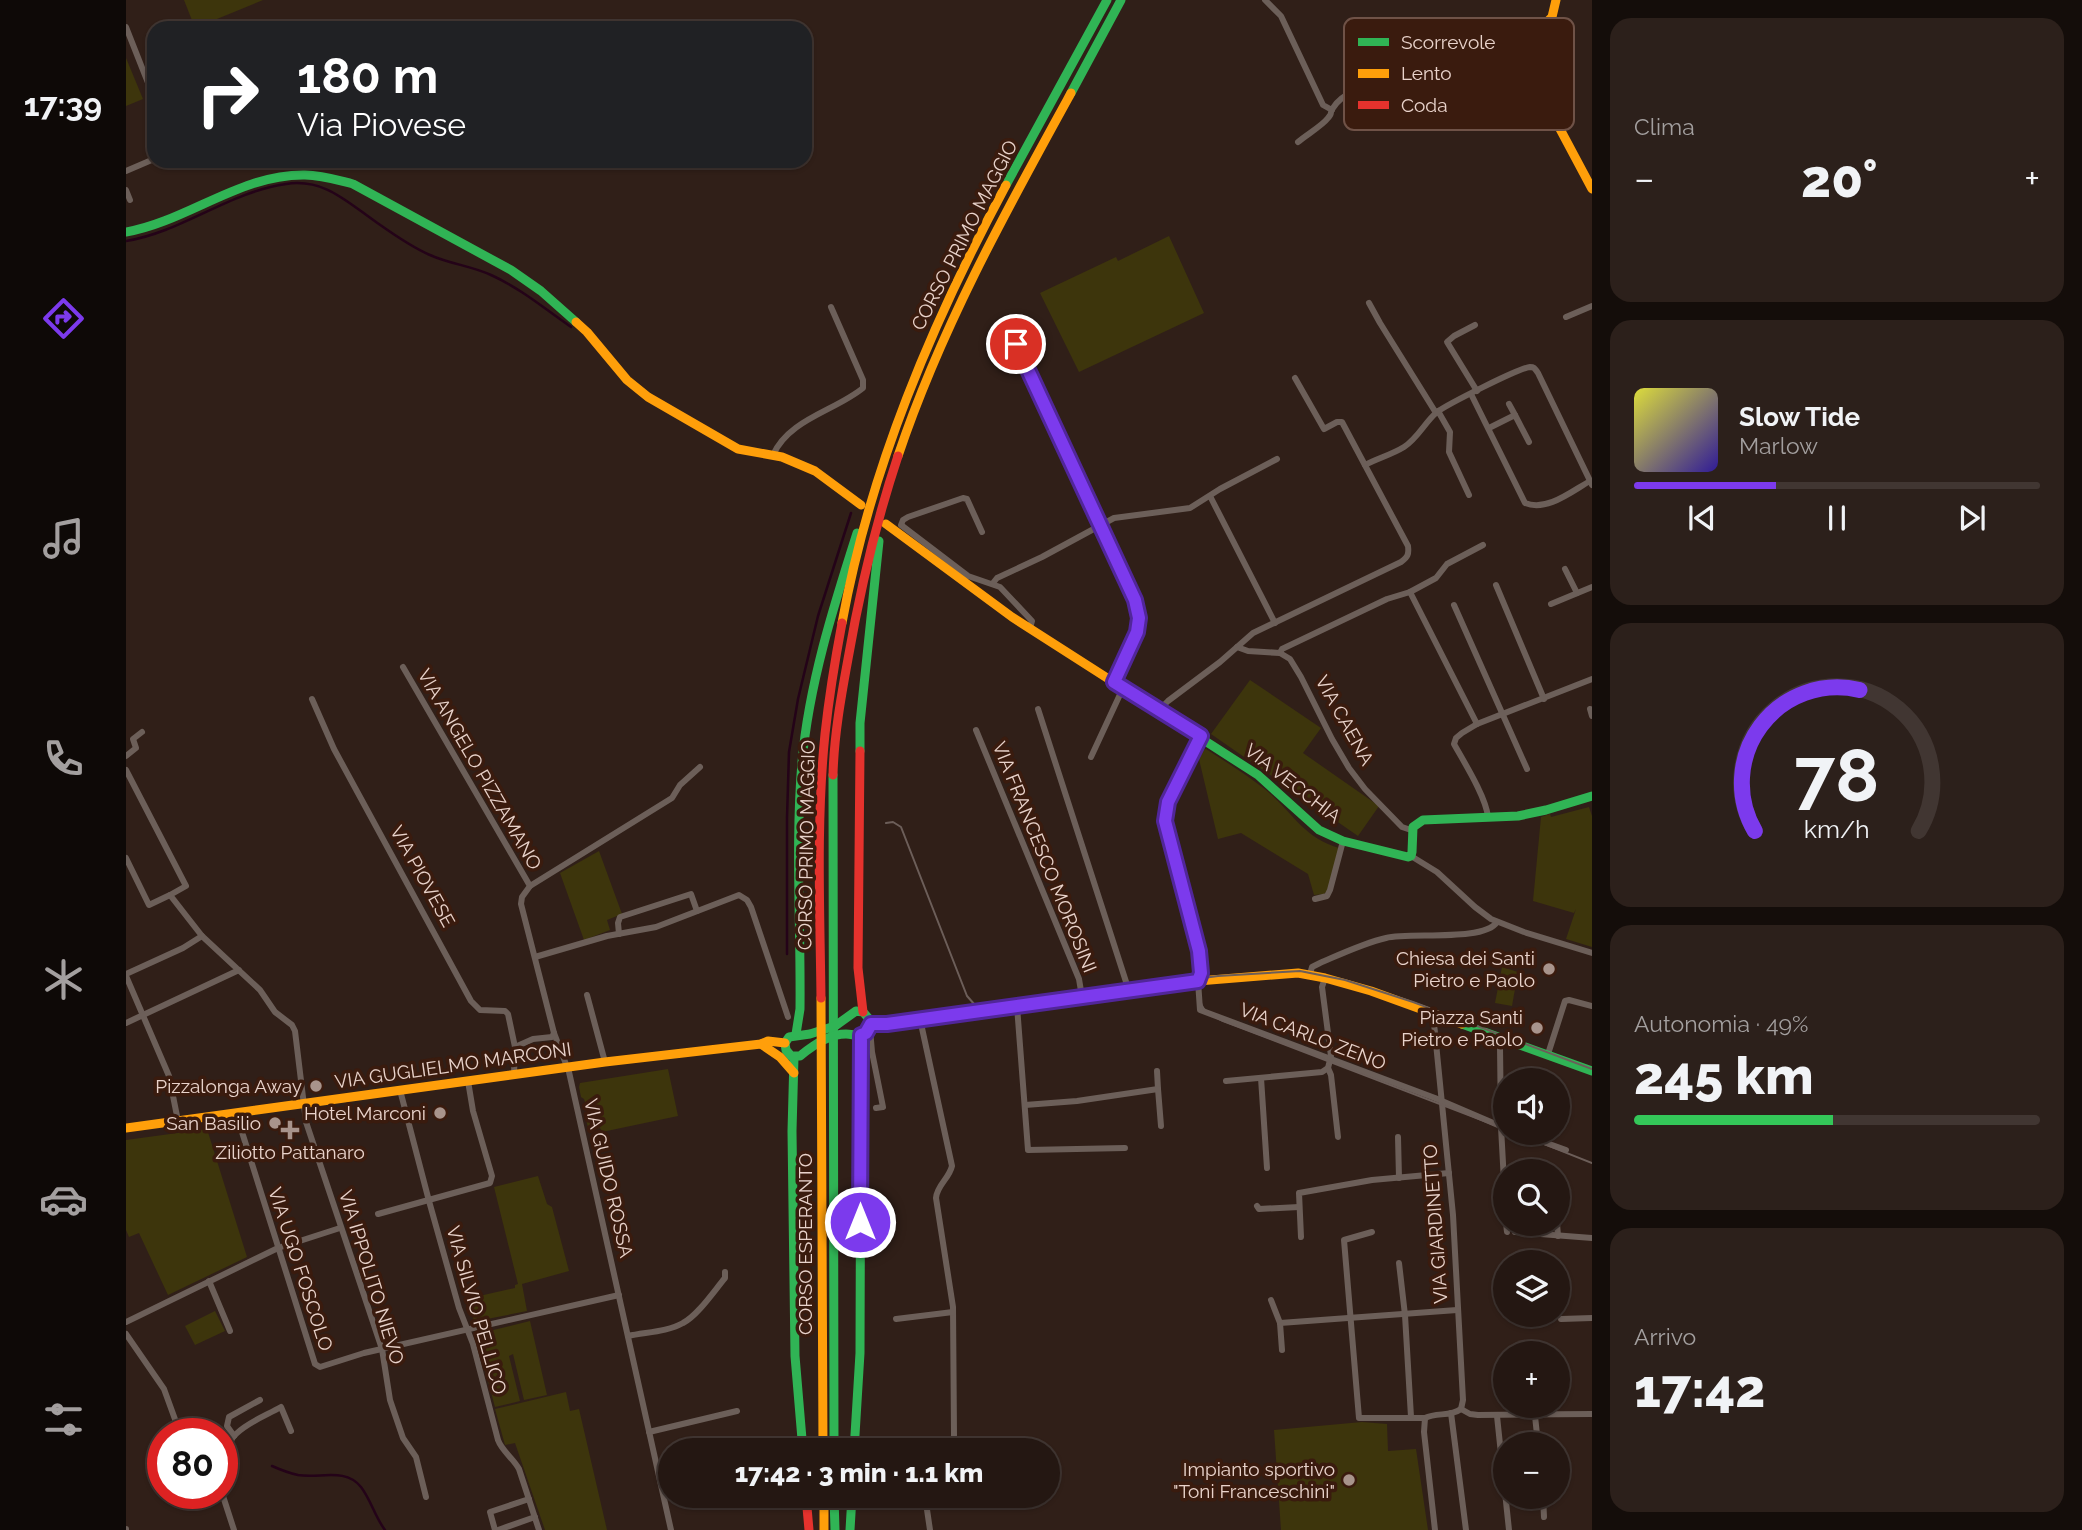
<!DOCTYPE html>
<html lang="it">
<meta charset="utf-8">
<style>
:root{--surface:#241712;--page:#2c201b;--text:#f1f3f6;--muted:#a39f9f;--line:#413632;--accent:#7c3aed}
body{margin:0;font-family:Raleway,sans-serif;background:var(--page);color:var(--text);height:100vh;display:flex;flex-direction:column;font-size:26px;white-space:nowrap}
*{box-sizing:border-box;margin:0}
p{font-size:23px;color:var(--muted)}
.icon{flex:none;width:38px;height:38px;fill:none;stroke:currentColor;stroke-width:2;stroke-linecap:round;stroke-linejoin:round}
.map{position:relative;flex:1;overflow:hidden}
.side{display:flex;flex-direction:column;gap:18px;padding:18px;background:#140d0a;width:490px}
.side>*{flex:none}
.top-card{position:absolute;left:21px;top:21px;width:665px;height:147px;border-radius:21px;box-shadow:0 2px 5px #0004,0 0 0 2px var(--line);background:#202124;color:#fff;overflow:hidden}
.tools{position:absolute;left:1367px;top:1068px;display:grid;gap:14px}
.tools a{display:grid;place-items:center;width:77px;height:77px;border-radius:50%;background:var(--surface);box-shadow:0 2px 5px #0004,0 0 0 2px var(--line);font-size:35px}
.speed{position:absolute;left:21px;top:1418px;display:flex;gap:14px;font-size:35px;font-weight:700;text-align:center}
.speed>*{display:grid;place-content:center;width:91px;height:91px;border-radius:50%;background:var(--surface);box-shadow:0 2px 5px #0004,0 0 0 2px var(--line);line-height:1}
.speed .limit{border:10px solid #d22;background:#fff;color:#111}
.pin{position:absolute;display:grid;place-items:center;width:60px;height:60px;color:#fff;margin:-30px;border:4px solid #fff;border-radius:50%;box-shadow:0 2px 7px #0007}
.me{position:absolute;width:77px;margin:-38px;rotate:0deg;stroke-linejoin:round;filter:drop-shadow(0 0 5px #0008)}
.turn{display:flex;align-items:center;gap:24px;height:147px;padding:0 35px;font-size:32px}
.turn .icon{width:91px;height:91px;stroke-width:2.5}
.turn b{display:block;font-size:49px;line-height:60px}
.big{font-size:52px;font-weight:800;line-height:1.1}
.side .widget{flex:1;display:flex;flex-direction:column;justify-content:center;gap:10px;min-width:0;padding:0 24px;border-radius:21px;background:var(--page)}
.side .dial{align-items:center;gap:0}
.dial svg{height:182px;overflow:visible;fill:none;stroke:var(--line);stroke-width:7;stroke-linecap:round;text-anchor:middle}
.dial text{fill:var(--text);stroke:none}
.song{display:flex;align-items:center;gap:21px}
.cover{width:84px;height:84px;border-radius:10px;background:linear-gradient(135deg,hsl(60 70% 55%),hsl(250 70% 35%))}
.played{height:7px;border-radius:4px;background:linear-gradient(90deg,var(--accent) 35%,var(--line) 35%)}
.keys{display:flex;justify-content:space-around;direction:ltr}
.heat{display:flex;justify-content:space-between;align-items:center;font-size:38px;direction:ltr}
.charge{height:10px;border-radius:5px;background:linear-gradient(90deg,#34c759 49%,var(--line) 0)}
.trip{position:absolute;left:532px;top:1438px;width:402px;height:70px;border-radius:35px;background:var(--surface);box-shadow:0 2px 5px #0004,0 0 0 2px var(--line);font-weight:800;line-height:70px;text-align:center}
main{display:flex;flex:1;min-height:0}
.dock{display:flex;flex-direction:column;width:126px;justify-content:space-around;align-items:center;background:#0e0907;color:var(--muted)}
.dock .icon{width:49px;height:49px}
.dock .selected{color:var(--accent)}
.dock b{font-size:32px;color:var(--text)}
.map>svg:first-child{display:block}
.green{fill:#3d350c}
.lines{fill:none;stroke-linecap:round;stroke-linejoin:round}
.stream{stroke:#240318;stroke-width:2.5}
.street{stroke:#6c5f59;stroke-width:6}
.fast{stroke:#30b455;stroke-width:9}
.slow{stroke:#ff9f0a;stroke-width:9}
.jam{stroke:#e5322d;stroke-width:9}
.tram{stroke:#6c5e59;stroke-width:2}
.route-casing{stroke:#51269a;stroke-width:18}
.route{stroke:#7c3aed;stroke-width:12}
.poi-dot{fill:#a8948c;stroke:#3a1b0e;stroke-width:2.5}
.labels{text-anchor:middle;stroke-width:7;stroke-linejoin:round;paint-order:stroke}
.street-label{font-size:19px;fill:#e9d3cb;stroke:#3a1b0e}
.poi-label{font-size:19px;fill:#e9d3cb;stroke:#3a1b0e;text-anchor:end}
.key{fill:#3a1b0e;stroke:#6f5247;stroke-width:2}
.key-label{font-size:19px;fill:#e9d3cb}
</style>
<main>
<nav class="dock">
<b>17:39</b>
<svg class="icon selected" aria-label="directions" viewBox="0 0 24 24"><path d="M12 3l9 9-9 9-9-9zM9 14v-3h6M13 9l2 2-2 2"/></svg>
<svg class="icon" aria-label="music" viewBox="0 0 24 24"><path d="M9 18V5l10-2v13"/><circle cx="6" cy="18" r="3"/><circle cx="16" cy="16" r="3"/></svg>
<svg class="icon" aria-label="phone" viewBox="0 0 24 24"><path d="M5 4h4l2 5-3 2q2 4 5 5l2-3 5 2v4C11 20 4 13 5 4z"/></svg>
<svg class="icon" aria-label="climate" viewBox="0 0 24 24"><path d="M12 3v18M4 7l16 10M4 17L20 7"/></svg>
<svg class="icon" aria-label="car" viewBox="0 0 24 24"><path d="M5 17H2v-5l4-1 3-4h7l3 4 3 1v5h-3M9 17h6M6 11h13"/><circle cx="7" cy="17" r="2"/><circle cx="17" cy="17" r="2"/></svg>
<svg class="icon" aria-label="filters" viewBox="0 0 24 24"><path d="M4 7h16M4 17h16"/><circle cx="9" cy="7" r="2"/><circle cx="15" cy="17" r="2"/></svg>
</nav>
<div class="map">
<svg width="1466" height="1530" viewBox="0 0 1466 1530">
<rect width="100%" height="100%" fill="#301f18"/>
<g class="green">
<path d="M58,0H137L69,28Z"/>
<path d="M0,58L17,99L0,106Z"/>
<path d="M1043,236L1078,313L953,372L914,293L990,257L992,261Z"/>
<path d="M1124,680L1195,728L1177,753L1253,806L1232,836L1085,734Z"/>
<path d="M1080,749C1100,762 1121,775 1140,790C1166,812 1178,838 1213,848L1202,890L1198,894L1188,895L1182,874L1115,833L1092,839L1072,755L1076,750Z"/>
<path d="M1463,807L1466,816V947L1440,939L1450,909L1448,913L1407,901L1415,817L1424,814L1425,817Z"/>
<path d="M473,851L496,914L481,920L484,930L458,940L434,873Z"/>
<path d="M1376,967L1392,972L1386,1006L1369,1003Z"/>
<path d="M542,1069L552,1116L476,1132L474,1128L463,1131L459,1116L462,1112L458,1099L455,1097L453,1087L454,1083Z"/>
<path d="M81,1129L121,1257L42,1295L13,1233L3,1237L0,1230V1140Z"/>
<path d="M412,1176L421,1204L426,1207L443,1271L396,1284L401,1311L351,1321L348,1320L340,1299L389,1288V1285L392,1284L368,1187Z"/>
<path d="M89,1311L99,1331L69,1345L59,1326Z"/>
<path d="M404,1321L421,1395L398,1400L387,1354L383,1356L394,1401L369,1407L351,1340L355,1333Z"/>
<path d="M440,1392L444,1411L453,1409L481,1530H419L389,1443L379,1445L369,1409Z"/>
<path d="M1236,1422L1261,1424L1262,1451L1290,1449L1302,1530H1155L1148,1430Z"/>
</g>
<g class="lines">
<g class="stream">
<path d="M0,241C56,232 103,192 160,184C198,178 221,202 250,222C267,234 285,247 304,255C324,264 346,266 365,275C394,288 419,309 445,327"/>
<path d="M661,954V818L663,752L672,699L692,616L725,513"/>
<path d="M146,1466C155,1470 163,1473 172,1475C193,1479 219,1467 235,1487C245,1500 249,1517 259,1530"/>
</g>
<g class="street">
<path d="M1139,0L1155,16L1197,105L1206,110"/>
<path d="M0,27L28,98"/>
<path d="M1172,142C1180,135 1196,126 1202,118C1208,111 1202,116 1207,108C1216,92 1247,82 1264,76L1378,47L1397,46"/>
<path d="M0,171L28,159"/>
<path d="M0,190L4,200"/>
<path d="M1243,303L1254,323L1310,413"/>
<path d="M1440,317L1466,306"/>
<path d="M879,323L1009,600L1013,618L1011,632L988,682"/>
<path d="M1349,325L1328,336L1321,342L1351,391"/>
<path d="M1345,394L1399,503C1421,512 1446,491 1464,481"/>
<path d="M1383,404L1389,415"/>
<path d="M1312,411L1324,432L1323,452L1343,495"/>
<path d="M1363,428L1389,415L1403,442"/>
<path d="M647,455C663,419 709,411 737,388V380L705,307"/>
<path d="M1239,465C1252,458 1265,455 1278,447C1292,438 1299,422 1311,412C1322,404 1393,368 1404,367C1409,367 1409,369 1412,373L1466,485"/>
<path d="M1084,496L1149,623"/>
<path d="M856,532L841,499L837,498L782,517L777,520L775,525L842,576L874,587L906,621L904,628"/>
<path d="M1439,569L1451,593"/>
<path d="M867,583L871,578L916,557L988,518L1064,508L1094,489L1151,459"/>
<path d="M1370,585L1418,699"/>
<path d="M1284,592L1351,724"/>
<path d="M1425,604L1466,587"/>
<path d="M1328,605L1401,769"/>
<path d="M1111,647L1122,651L1154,653L1156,649L1261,599L1284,592L1310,578L1321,564L1357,545"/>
<path d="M1154,653L1164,659L1175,677L1206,739L1223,768L1239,789L1276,827L1285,830"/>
<path d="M277,667L404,886L396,897L395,904L428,1033L443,1072L545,1530"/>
<path d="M186,699L208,749L345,1001L354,1010L379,1011L382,1014L389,1047L388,1074"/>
<path d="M912,709L1003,991"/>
<path d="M1464,709L1466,716"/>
<path d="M1033,710L1042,701L1094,662L1127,633L1275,562C1282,557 1283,554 1282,546L1216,422H1211L1198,429L1169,378"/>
<path d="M850,730L953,979L956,997"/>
<path d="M1075,736L1042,802L1039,821L1072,951L1075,973L1072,981L1074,1010L1309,1098L1379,1128"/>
<path d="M0,756L10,748L7,739L16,732"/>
<path d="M965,757L997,688"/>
<path d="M0,770L60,886L44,895L76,936L134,990L149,1012L166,1025L169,1031L180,1122L256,1349L264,1400L277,1438L290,1457L300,1497"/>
<path d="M1362,817C1360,797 1338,762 1328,744L1330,738L1336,733L1351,724L1466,679"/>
<path d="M1285,856L1311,872L1349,907L1365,919L1398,932L1466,953"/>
<path d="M0,858L23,905L44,895"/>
<path d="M404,886L546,798L554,785L574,767"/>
<path d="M1189,899L1201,896L1204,890L1217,841"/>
<path d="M493,934L492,923L494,917L565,894L571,911"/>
<path d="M409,957L481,936L530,927L613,895L621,900L625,907L662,1017"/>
<path d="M0,974L57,948L76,936"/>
<path d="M1184,974L1186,967L1194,963C1215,954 1238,943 1260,938C1284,932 1358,942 1371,922"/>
<path d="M0,976L43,1076L52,1121"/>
<path d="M1199,978L1196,987L1205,1056L1202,1068L1205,1075L1212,1137"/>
<path d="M461,995L479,1062"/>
<path d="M891,1006L902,1150L999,1148"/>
<path d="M1311,1015L1308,1023L1327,1215L1337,1400L1335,1409"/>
<path d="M794,1019L826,1166C823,1179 811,1185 810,1198L827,1307L828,1435L827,1445L823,1451"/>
<path d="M0,1023L113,970"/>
<path d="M744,1029L746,1052L757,1107L750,1108"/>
<path d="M1377,1038L1374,1047L1375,1127L1379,1200"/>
<path d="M389,1047L407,1039L426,1037L428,1033"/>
<path d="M1422,1054L1439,1001L1443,1000L1466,1006"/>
<path d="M1031,1071L1032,1089"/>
<path d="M1135,1078L1141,1168"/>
<path d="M1100,1081L1196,1072L1202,1068"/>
<path d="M274,1090L303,1201L333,1308L347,1344L372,1440C376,1451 387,1458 393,1469L413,1530"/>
<path d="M899,1105L951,1101L1032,1089L1035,1126"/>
<path d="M110,1113L189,1364L194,1367L238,1353L493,1295"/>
<path d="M1390,1132L1440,1150"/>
<path d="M1272,1137L1273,1178"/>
<path d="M1131,1206L1133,1209L1173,1207"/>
<path d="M252,1214L364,1183L366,1176L347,1111L342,1081"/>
<path d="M1380,1223L1381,1232"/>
<path d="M1431,1223L1432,1236"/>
<path d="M1389,1224V1232L1466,1238"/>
<path d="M1246,1232L1218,1240L1233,1418H1299C1311,1412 1324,1417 1335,1409"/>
<path d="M1175,1237L1173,1193L1246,1180L1323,1173"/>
<path d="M1273,1263L1279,1315L1285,1417"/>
<path d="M83,1281L104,1331"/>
<path d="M1145,1300L1154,1323L1156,1350"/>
<path d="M770,1319L827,1312"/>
<path d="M1435,1319L1466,1318"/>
<path d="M0,1322L152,1248L214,1228"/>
<path d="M1154,1323L1331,1310"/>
<path d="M0,1334L38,1389L54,1433"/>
<path d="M502,1336C520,1332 541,1332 557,1323C572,1315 588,1291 599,1278V1272"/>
<path d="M1335,1409L1344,1414L1352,1415L1466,1414"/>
<path d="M1325,1413L1340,1530"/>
<path d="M1371,1416L1383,1530"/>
<path d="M1409,1416L1412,1444"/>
<path d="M1299,1418L1298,1432L1309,1530"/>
<path d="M523,1432L611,1411"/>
<path d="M108,1436L101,1426L103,1417L134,1400"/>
<path d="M96,1451C104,1446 104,1439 110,1434C122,1422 141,1415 155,1407L165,1431"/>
<path d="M96,1493L108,1530"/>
<path d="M799,1496L804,1530"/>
<path d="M1417,1496L1418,1517"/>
<path d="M0,1529V1530"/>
<path d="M369,1530L364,1512L403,1499"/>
<path d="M372,1530L409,1517"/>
</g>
<g class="fast">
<path d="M945,93L995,0"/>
<path d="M880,185L981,0"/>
<path d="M0,232C62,221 114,174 179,175C196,175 211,180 227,184L385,270L415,291L450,322"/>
<path d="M1017,701L1132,775L1193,830L1217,841L1282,857L1285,856L1286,852L1287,827L1297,820L1392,816L1420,810L1466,796"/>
<path d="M734,751V723L753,541"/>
<path d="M707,775L708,1451"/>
<path d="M730,1011L737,1012L744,1020C744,1027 744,1031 737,1034C731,1037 727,1034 720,1034C703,1034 686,1046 674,1056H665L660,1050L659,1043L663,1037L684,1034L709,1026Z"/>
<path d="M1336,1024L1466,1071"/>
<path d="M670,1034L674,1009C675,927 669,844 676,762C683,684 707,608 731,533"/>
<path d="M668,1057L666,1131L669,1356L677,1451"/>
<path d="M728,1451L734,1353L735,1035"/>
<path d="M708,1496L709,1530"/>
<path d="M724,1530L726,1496"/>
</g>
<g class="slow">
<path d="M1430,0L1426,17L1397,46L1401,67L1466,189"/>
<path d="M450,322L461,332L501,380L522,397L612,449L656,457L689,471L735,505"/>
<path d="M772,456C815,328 880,211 945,93"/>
<path d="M760,524L886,617L1017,701"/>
<path d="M716,623C744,469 806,323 880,185"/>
<path d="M695,998L697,1451"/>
<path d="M745,1024H761L1072,981L1172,973L1199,978L1245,991L1336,1024"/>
<path d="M635,1044L654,1057L668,1073"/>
<path d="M0,1128L479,1062L635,1044L642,1041L659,1043"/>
<path d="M698,1496V1530"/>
</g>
<g class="jam">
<path d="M734,751L732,968L737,1012"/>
<path d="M707,775C708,736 715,697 722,659C734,590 750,522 772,456"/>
<path d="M695,998C694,910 690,822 699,734C703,697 709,660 716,623"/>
<path d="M680,1496L683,1530"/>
</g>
<g class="tram">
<path d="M760,823L767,822L775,827L841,996L849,1005L860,1007L1092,976L1174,971L1219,980L1287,1002L1466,1069"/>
<path d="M1057,985L1070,986C1074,992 1073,996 1075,1003C1077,1012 1089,1017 1097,1021L1379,1129"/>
<path d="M1388,1132L1466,1163"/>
</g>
</g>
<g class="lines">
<defs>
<path id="route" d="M734,1222L735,1035L740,1033L745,1024H761L1072,981L1075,973L1073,951L1039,821L1042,802L1075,736L988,682L1011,632L1013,618L1009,600L890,344"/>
</defs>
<use href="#route" class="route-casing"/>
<use href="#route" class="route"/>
</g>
<g class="poi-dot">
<circle cx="1423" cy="969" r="7"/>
<circle cx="1411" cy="1028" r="7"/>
<circle cx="190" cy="1086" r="7"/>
<circle cx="314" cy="1113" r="7"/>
<circle cx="149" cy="1123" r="7"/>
<path d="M160.5 1119.5h7v7h7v7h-7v7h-7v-7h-7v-7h7z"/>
<circle cx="1223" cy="1480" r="7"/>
</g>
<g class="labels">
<g class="street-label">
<text transform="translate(838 235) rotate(-63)" y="7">CORSO PRIMO MAGGIO</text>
<text transform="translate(1219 720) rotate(61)" y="7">VIA CAENA</text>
<text transform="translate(354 769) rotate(60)" y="7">VIA ANGELO PIZZAMANO</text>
<text transform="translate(1167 783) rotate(38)" y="7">VIA VECCHIA</text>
<text transform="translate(680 845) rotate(-89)" y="7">CORSO PRIMO MAGGIO</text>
<text transform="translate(919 857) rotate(68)" y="7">VIA FRANCESCO MOROSINI</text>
<text transform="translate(297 876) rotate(61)" y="7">VIA PIOVESE</text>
<text transform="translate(1187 1036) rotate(21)" y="7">VIA CARLO ZENO</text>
<text transform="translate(327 1065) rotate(-8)" y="7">VIA GUGLIELMO MARCONI</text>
<text transform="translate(483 1178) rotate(77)" y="7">VIA GUIDO ROSSA</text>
<text transform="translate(1309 1224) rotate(-94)" y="7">VIA GIARDINETTO</text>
<text transform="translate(679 1244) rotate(-90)" y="7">CORSO ESPERANTO</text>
<text transform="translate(175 1269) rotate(72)" y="7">VIA UGO FOSCOLO</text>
<text transform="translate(246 1277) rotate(73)" y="7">VIA IPPOLITO NIEVO</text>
<text transform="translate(351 1310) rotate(74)" y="7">VIA SILVIO PELLICO</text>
</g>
<g class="poi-label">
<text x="1409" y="965">Chiesa dei Santi<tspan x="1409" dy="22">Pietro e Paolo</tspan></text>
<text x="1397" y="1024">Piazza Santi<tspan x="1397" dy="22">Pietro e Paolo</tspan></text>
<text x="176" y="1093">Pizzalonga Away</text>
<text x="300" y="1120">Hotel Marconi</text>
<text x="135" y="1130">San Basilio</text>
<text x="164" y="1159" text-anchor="middle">Ziliotto Pattanaro</text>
<text x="1209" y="1476">Impianto sportivo<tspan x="1209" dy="22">"Toni Franceschini"</tspan></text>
</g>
</g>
<rect x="1218" y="18" width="230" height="112" rx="10" class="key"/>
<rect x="1232" y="38" width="31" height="8" fill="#30b455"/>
<rect x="1232" y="69" width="31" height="9" fill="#ff9f0a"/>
<rect x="1232" y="101" width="31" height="8" fill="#e5322d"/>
<g class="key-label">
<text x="1275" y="49">Scorrevole</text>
<text x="1275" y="80">Lento</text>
<text x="1275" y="112">Coda</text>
</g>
</svg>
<div class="tools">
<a><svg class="icon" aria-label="sound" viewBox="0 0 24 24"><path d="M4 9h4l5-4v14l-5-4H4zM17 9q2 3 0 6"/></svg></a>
<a><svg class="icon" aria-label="search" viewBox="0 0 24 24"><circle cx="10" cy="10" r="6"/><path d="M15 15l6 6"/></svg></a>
<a><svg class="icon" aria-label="layers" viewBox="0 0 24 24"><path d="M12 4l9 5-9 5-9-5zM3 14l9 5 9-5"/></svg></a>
<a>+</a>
<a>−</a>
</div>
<div class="speed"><div class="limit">80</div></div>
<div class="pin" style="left:890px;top:344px;background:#d93025"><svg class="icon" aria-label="arrive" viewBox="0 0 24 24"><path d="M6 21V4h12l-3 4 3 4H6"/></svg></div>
<svg class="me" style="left:734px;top:1222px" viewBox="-20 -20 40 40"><circle r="17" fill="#7c3aed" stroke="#fff" stroke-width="3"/><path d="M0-11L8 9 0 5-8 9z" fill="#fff"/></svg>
<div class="trip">17:42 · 3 min · 1.1 km</div>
<div class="top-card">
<div class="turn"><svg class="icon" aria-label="right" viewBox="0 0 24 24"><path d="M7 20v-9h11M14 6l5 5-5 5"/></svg><div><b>180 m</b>Via Piovese</div></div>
</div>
</div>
<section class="side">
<div class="widget"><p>Clima</p>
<div class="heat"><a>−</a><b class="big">20°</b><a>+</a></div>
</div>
<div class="widget">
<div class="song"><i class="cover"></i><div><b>Slow Tide</b><p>Marlow</p></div></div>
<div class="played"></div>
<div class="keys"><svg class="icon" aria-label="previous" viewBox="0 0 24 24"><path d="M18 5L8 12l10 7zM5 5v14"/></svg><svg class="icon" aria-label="pause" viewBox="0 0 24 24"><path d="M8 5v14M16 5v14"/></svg><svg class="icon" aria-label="next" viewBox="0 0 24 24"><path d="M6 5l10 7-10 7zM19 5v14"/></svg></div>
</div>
<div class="widget dial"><svg viewBox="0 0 100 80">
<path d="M14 69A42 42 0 1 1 86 69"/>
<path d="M14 69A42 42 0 0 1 60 7" stroke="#7c3aed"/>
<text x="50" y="56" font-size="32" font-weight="700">78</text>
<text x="50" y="72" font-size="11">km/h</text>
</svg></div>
<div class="widget"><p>Autonomia · 49%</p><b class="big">245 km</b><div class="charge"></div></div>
<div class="widget"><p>Arrivo</p><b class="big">17:42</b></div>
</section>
</main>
